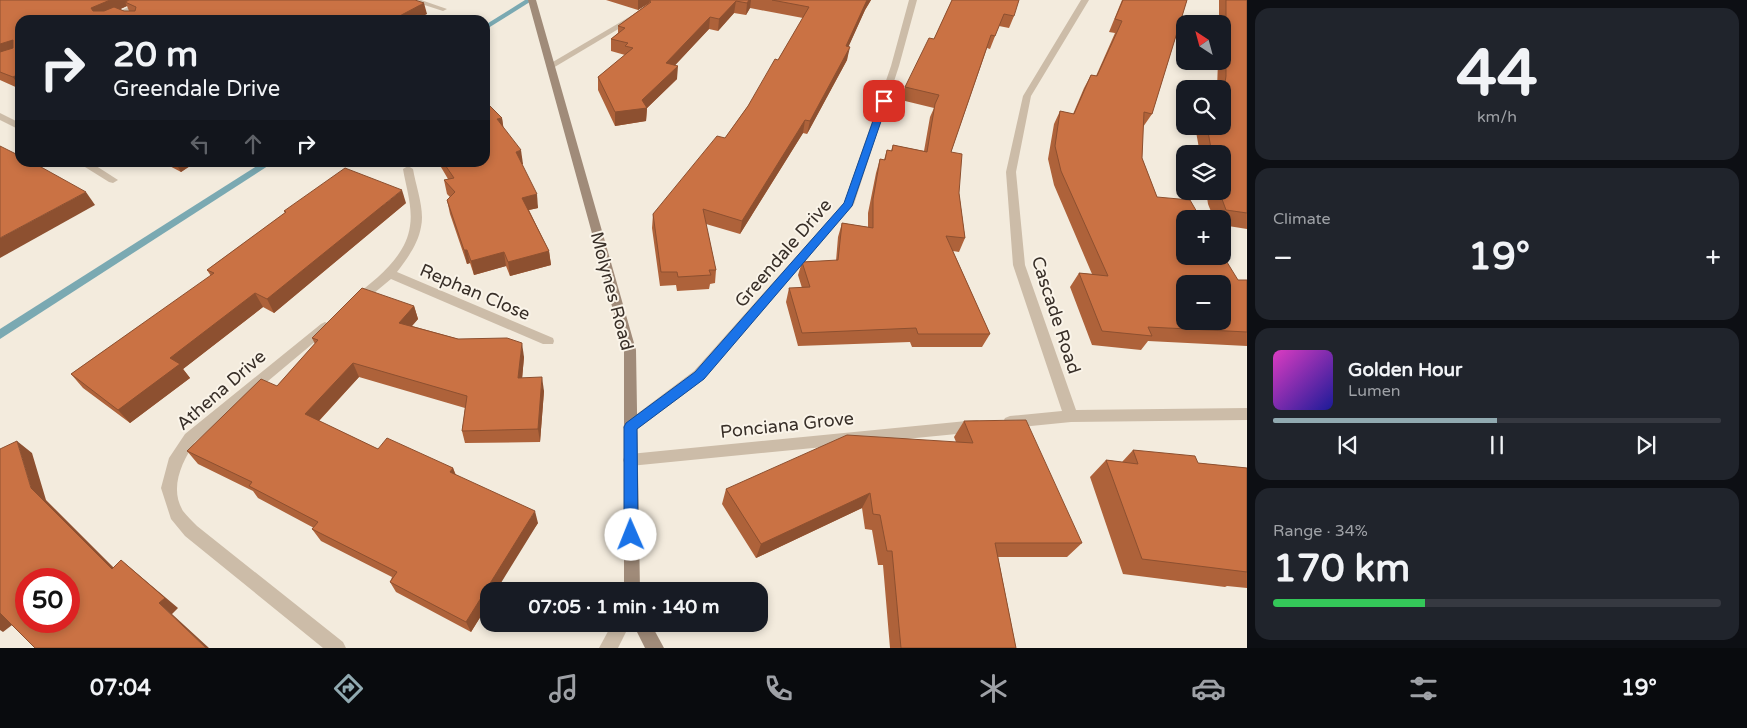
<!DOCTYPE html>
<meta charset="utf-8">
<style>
:root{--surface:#171b24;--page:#20242c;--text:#f1f3f6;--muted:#9ea1a6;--line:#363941;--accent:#91aab1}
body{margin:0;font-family:"Varela Round",sans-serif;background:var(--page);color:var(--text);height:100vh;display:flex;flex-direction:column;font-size:19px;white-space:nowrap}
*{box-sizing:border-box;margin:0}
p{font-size:16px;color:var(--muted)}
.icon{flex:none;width:28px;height:28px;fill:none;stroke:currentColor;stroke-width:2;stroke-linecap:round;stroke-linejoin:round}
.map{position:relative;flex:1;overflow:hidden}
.sheet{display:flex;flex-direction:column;gap:8px;padding:8px;background:#0d0f14;width:500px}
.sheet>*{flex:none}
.hud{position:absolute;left:15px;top:15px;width:475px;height:152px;border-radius:15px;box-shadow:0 2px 8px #0003;background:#171b24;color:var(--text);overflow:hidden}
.needle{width:32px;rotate:324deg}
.tools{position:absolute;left:1176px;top:15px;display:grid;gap:10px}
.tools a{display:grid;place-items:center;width:55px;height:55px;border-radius:10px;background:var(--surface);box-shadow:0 2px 8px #0003;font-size:25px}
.speed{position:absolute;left:15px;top:568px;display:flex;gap:10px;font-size:25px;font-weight:700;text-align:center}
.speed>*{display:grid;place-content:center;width:65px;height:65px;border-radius:50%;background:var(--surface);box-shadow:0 2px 8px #0003;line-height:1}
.speed .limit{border:8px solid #d22;background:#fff;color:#111}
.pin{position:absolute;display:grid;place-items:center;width:42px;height:42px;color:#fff;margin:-21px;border-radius:10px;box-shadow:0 2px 8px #0006}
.me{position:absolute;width:55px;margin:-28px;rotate:359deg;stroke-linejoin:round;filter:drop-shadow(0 0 4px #0008)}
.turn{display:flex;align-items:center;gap:18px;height:105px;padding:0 15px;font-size:22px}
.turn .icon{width:65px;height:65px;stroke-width:2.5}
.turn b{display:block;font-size:35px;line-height:42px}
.lanes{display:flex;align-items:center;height:48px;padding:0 15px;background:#0003;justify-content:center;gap:25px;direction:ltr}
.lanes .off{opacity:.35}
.big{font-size:38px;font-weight:700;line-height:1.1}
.sheet .card{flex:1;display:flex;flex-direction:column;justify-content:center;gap:8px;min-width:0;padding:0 18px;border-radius:15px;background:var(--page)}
.sheet .dial{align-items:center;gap:0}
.dial b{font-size:65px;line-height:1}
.song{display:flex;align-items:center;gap:15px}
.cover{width:60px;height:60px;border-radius:8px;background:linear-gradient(135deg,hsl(310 70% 55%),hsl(240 70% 35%))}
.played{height:5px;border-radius:2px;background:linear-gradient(90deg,var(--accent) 50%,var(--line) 50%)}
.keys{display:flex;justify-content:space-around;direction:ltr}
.heat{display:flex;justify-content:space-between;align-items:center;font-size:28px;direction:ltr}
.charge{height:8px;border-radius:4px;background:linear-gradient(90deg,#34c759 34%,var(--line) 0)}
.trip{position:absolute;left:480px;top:582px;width:288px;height:50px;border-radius:15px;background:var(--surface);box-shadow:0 2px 8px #0003;font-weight:700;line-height:50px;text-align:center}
.menu{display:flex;height:80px;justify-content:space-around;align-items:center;background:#090b0e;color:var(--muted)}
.menu .icon{width:35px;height:35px}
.menu .current{color:var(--accent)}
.menu b{font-size:22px;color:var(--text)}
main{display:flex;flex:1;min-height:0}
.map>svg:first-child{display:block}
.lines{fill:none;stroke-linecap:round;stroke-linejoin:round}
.stream{fill:#7aa9b2;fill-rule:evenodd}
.street{fill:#ccbca8;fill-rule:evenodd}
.secondary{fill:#a08b79;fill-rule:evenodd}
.wall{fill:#ae623a;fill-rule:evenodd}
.shaded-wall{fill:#8d5030}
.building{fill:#ca7244;stroke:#8d5030;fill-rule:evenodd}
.route{fill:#1a73e8;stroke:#114b97}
.labels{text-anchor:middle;stroke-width:4;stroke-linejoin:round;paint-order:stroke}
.street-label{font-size:18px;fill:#382f28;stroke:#faf4e9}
</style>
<main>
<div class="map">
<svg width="1247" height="648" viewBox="0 0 1247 648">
<rect width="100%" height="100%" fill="#f3ebdd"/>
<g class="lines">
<g class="stream">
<path d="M525,0H533L485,30V25Z"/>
<path d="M263,162H274L0,339V329Z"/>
</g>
<g class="street">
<path d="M145,0H155L110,20H99Z"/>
<path d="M409,0H421L447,9L443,11Z"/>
<path d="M658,0H667L553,68L546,66Z"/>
<path d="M909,0H917L899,66L854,204L704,379L635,431L630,433L625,431L623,427L625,423L694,371L844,203L891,66Z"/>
<path d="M1081,0H1089L1031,96L1016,172L1025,265L1076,410L1247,408V420L1071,422L1010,428L1005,426L1003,422L1005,418L1010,416L1062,411L1013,265L1006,172L1023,96Z"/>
<path d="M0,113L20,123V130L0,120Z"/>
<path d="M77,162H90L118,180L113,183L109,182Z"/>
<path d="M408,166L413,169C416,187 425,210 421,227C418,244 407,259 397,272L553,338L554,341L553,344H543L391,279L362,303H354L352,300L354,297C376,279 406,257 410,226C413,208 406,187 403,169Z"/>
<path d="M325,322L329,324L331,327L329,330L195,442C182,462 169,488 183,511C187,516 192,521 197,526L343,642L346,648H323L185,536L171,519L161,488L169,458L185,434L321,324Z"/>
<path d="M977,420L982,422L984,426L982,430L977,432L630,466L625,465L623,460L625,455L630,454Z"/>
<path d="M612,624H630L618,648H599Z"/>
</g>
<g class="secondary">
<path d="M528,0H536L636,350L640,591H624V350Z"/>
<path d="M633,624H651L664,648H645Z"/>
</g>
</g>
<g class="wall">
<path d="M0,0H415L427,14L20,20V89L0,80ZM127,6L129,11H124L120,9Z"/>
<path d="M606,0H871L865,10L848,47L847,60L807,134L803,133L740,234L706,224L716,270L715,283L710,284L709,289L677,291L676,285L660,286L652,228L653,214L725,138L748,106L778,60L803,18L750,8L746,15L734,13L718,31L709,29L675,65L677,79L647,108L646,121L615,126L598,90V77L625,55L611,51V39L618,33V26L649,3L638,10Z"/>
<path d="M952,0L1014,16L1009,28L999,26L990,49L987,48L951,152L959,193L965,238L959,252L953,251L990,334L982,347H912L910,342L798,346L786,302L789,288H802L798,275L802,262L836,261L838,237L842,223L868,227V213L876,173L880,159L884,160L887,150L891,151L893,145L924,151L930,117L934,108L901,100L905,87L934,39Z"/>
<path d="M1122,0H1187L1152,114L1143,127L1142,158L1157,197L1238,280H1247V346L1148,341L1141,350L1092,345L1070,287L1079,273L1092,274L1054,185L1048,159L1054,124L1060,111L1073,114L1084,88L1091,75L1096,76L1115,33L1109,32Z"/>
<path d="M1219,0H1247V229L1222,225V219H1214L1208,204L1206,191H1222V154H1200L1195,126H1222V89H1217L1218,61H1222V24H1219Z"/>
<path d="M502,118L503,127L523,164H522L538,208L529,210L549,251L551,265L510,276L506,266L474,275L470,263L467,264L450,214L447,200L450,197L447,194L444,180L448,179L438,162H485Z"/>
<path d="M162,162H196L181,172Z"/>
<path d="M406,203L274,313L263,307L183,369L190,378L130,423L83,388L71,374L211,276L207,270L285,213L284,211Z"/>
<path d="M414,306L418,319L412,326L524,357L522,378L544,391L540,442L465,443L462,431L465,408L359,377L319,421L378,449L453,468L456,475L538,523L489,591V603L471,632L396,592L390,582L392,577L321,541L312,529L314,528L258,498L253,491L198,464L187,451L277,386L315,344L312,338Z"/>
<path d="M964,421L1082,543L1067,557H998L1016,648H890L883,565H878L872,530L865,529L862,508L756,558L722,504L726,489L956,442L954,437Z"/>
<path d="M1133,450L1198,463L1247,468V588L1227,586L1225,587L1123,574L1090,477L1106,460L1122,462Z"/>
</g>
<g class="shaded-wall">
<path d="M110,0H140L125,2L127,6L97,20L91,8Z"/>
<path d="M638,0H654L649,1V3L638,10Z"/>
<path d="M749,0H751L750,8L746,15L747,3Z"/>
<path d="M867,0H871L865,10L843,59L846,46Z"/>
<path d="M736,1L734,13L718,31L719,19Z"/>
<path d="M424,3L427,14L416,20H392Z"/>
<path d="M710,17L709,29L665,76L666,63Z"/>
<path d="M13,40L20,50L0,58V44Z"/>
<path d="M850,47L847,60L807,134L810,121Z"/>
<path d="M678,66L677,79L647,108L646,121L615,126V112L642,100Z"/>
<path d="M15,76L20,83V88L13,77Z"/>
<path d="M502,118L504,131L497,119Z"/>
<path d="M805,120L803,133L740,234L742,221Z"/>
<path d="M521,150L523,164L518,165L516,152Z"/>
<path d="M175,162H196L181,172Z"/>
<path d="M402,190L406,203L274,313L267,299Z"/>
<path d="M86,192L95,205L0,258V238Z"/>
<path d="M537,194L538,208L524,211L522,198Z"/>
<path d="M464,250H467L470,263L467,264Z"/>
<path d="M549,251L551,265L510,276L508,262Z"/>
<path d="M504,252L506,266L474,275L471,261Z"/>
<path d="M255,293L263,307L183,369L190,378L130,423L118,410L170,358Z"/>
<path d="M414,306L418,319L403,336L399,323Z"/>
<path d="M522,343L524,357L521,391L518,378Z"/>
<path d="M353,363L359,377L313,427L305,414Z"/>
<path d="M542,377L544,391L540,442L538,429Z"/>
<path d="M17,441L32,453L46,500L126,580L112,569L31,488Z"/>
<path d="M453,468L457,480L450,472Z"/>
<path d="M870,493L862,508L756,558L761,544Z"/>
<path d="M535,511L538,523L496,591H489V603L471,632L466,622Z"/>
<path d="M121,560L178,608L172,614L209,648H206L159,603Z"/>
<path d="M0,612L16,622L3,632L0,630Z"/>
</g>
<g class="building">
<path d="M0,0H110L91,8L93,11H104L114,7L124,11H135L136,7L125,2L129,0H415L424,3L392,20H20V78L15,76L13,77L0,72V52L13,48V40L0,44Z"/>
<path d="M651,0H749L747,3L736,1L719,19L710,17L666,63L678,66L642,100L647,108L615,112L598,77L633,48L625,46L628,43L611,39L625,28L618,26L651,2L649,1Z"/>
<path d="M772,0H867L846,46L850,47L810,121L805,120L742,221L703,209L716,270H709L711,275L678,277L677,272H661L653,214L717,136L725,138L748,106L775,59L778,60L809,7Z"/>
<path d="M952,0H1019L1014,16L1004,14L995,36L991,35L951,152L962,154L959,193L965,238L946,236L990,334H918L916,328L802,333L789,288L810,287L802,262L838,260L842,223L873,228V199L880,159L885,160L887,150L892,151L893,145L927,152L935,104L939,95L905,87L929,38L934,39Z"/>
<path d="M1123,0H1187L1152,114L1144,112L1142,158L1157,197L1190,200L1201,219H1185V256H1222V254L1238,280H1247V332L1148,327L1152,336L1102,331L1079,273L1108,276L1061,171L1055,146L1060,111L1074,114L1091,75L1097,76L1122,21L1115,19ZM1185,284H1222V321H1185Z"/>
<path d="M1226,0H1247V213L1226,210L1219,191H1222V154H1212L1207,126H1222V104L1226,76Z"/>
<path d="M485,101L502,118L497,119L521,150L516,152L537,194L522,198L549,251L508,262L504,252L471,261L467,250H464L447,200L455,192L444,180L454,178L443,162H485Z"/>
<path d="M0,146L20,156V162H32L86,192L0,238Z"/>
<path d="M345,168L402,190L267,299L255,293L170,358L180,364L118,410L71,374L214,273L207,270L286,212L284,211Z"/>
<path d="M362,288L414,306L399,323L458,339L507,338L522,343L518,378L542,377L538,429L462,431L467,396L353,363L305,414L378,449L387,438L453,468L450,472L535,511L466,622L390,582L397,572L312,529L318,522L249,486L252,482L187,451L261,379L277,386L318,340L312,338Z"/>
<path d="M1026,420L1082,543H995L1016,648H901L892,551H887L880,515L873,514L870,493L761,544L726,489L847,435L973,443L964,421Z"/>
<path d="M17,441L31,488L112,569L121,560L165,598L159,603L206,648H35L0,613V449ZM26,579H69V621H26Z"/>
<path d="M1133,450L1195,456L1198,463L1247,468V572L1142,559L1106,460L1138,464Z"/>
</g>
<path class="route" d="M884,98L888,101L852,206L704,379L637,429L638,535L636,540L631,542L626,540L624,535V427L626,423L695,372L844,203L880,101Z"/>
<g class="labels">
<g class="street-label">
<text transform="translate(783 253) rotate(-49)" y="6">Greendale Drive</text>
<text transform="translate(612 291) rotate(75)" y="6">Molynes Road</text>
<text transform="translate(475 292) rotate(23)" y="6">Rephan Close</text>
<text transform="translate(1056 315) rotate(72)" y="6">Cascade Road</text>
<text transform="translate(221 390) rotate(-41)" y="6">Athena Drive</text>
<text transform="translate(787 425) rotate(-6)" y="6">Ponciana Grove</text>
</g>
</g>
</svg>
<div class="tools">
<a><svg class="needle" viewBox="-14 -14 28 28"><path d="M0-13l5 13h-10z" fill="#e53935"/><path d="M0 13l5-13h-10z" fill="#9ea1a6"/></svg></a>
<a><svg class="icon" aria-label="search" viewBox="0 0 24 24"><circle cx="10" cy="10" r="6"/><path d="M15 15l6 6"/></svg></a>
<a><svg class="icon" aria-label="layers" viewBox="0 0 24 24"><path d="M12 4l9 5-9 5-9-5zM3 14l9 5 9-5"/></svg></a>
<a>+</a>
<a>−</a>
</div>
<div class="speed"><div class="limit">50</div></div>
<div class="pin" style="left:884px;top:101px;background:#d93025"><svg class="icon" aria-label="arrive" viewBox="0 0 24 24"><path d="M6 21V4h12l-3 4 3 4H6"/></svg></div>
<svg class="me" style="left:631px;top:535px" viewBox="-20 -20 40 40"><circle r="19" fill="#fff"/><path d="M0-13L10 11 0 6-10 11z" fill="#1a73e8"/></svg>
<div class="trip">07:05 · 1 min · 140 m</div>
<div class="hud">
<div class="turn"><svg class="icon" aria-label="right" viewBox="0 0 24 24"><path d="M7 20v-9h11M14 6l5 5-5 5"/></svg><div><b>20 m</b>Greendale Drive</div></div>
<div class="lanes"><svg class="icon off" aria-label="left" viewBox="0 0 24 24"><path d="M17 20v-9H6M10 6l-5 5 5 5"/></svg><svg class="icon off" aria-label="ahead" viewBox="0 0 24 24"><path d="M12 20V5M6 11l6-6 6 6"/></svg><svg class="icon" aria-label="right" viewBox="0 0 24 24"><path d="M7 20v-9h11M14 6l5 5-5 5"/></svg></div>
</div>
</div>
<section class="sheet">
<div class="card dial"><b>44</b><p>km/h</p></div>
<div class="card"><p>Climate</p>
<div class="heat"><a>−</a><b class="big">19°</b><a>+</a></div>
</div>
<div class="card">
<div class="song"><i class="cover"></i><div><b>Golden Hour</b><p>Lumen</p></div></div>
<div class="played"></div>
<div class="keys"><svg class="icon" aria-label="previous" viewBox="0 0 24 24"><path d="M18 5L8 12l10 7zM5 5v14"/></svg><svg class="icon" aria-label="pause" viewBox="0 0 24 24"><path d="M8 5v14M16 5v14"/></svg><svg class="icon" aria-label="next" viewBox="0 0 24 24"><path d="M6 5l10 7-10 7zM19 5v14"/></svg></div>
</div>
<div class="card"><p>Range · 34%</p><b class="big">170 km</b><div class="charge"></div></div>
</section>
</main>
<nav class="menu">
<b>07:04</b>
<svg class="icon current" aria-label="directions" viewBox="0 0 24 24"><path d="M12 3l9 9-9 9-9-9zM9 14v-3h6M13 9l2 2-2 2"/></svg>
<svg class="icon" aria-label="music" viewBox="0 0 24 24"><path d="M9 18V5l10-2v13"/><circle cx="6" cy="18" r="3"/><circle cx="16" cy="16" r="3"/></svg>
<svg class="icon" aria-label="phone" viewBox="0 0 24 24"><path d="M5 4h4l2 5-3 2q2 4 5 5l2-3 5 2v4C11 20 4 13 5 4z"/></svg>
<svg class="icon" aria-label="climate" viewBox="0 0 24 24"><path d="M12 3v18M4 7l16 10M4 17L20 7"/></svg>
<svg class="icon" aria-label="car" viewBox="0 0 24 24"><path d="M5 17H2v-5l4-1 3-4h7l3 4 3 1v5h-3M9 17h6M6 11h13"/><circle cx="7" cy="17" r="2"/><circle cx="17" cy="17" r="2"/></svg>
<svg class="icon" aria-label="filters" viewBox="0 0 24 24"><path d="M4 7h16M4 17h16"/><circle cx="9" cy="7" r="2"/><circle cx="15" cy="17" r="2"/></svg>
<b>19°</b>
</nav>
